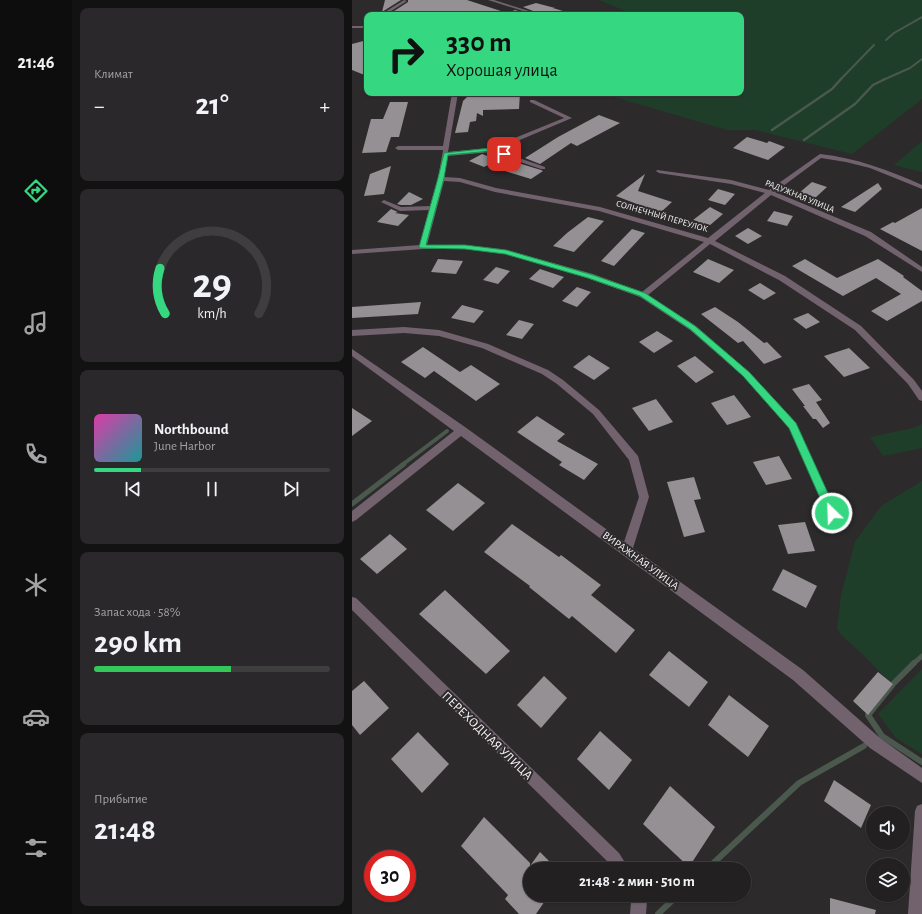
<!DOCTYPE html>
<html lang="ru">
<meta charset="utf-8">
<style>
:root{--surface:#222021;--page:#2a282a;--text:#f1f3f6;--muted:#a2a3a5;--line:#3f3e3f;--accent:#35d881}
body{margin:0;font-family:"Alegreya Sans",sans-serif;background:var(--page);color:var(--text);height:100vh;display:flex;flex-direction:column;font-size:15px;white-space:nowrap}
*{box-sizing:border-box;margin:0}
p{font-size:13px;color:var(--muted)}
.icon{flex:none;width:22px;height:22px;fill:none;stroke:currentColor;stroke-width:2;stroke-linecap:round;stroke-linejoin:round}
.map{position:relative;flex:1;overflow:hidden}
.sheet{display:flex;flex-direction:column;gap:8px;padding:8px;background:#131212;width:280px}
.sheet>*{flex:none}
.guide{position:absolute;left:12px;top:12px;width:380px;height:84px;border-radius:8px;box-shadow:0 1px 3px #0004,0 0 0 1px var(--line);background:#35d881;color:#111;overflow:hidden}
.controls{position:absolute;left:514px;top:806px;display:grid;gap:8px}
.controls a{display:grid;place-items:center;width:44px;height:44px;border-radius:50%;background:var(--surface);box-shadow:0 1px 3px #0004,0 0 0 1px var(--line);font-size:20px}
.speed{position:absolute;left:12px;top:850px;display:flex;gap:8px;font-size:20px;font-weight:700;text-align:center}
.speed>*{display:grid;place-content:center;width:52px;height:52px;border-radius:50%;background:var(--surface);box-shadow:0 1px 3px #0004,0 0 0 1px var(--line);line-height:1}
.speed .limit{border:6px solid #d22;background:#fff;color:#111}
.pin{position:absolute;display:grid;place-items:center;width:34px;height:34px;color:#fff;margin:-17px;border-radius:8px;box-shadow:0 2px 6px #0006}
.me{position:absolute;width:44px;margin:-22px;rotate:336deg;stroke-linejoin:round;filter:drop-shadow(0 0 3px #0008)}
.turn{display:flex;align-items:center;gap:14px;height:84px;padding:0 16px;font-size:18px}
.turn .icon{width:52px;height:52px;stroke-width:2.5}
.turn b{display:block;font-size:28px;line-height:34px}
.big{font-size:30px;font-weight:600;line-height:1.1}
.sheet .widget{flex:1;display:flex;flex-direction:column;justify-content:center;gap:6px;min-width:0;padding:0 14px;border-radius:8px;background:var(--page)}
.sheet .dial{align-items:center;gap:0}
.dial svg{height:104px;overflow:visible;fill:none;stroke:var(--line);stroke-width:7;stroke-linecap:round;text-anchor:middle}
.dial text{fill:var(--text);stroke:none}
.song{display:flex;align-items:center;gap:12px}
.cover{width:48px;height:48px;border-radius:6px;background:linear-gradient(135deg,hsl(320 70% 55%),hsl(180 70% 35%))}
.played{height:4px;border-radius:2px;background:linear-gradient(90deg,var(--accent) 20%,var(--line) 20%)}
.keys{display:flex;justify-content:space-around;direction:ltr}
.heat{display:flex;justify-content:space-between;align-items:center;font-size:22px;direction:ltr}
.charge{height:6px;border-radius:3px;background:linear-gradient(90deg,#34c759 58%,var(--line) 0)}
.trip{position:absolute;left:171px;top:862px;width:228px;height:40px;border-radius:20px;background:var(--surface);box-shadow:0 1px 3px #0004,0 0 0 1px var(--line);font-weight:600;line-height:40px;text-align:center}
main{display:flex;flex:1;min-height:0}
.tab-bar{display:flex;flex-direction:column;width:72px;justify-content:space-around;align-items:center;background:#0e0d0d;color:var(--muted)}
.tab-bar .icon{width:28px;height:28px}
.tab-bar .current{color:var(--accent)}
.tab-bar b{font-size:18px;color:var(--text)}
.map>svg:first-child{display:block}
.green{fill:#1f3e2a}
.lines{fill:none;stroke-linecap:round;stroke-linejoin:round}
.stream-far4{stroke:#4a584d;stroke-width:2}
.stream-far3{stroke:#4a584d;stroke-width:2.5}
.stream-far2{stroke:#4a584d;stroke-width:4}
.stream-far1{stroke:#4a584d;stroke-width:5}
.stream{stroke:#4a584d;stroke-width:6}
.building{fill:#949093}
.minor{fill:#72626e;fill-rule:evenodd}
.route{fill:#35d881;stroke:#228c54}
.labels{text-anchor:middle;stroke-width:4;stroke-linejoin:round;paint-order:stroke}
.far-street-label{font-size:9px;fill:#f6f4f5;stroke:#2d2a2c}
.street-label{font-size:11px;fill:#f6f4f5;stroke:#2d2a2c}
.near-street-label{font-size:13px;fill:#f6f4f5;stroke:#2d2a2c}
</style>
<main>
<nav class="tab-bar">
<b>21:46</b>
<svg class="icon current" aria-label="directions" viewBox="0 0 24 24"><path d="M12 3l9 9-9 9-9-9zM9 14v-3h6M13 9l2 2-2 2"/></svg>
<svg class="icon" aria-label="music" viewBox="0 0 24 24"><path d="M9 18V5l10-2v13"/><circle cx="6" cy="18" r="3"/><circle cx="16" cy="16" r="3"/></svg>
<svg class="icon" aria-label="phone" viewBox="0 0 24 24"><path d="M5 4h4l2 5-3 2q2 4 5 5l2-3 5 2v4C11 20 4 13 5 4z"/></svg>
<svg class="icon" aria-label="climate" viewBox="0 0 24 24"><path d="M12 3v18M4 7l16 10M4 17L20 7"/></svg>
<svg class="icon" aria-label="car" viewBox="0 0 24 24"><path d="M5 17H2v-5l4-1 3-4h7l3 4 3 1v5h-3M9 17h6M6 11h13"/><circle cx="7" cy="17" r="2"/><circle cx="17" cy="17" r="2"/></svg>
<svg class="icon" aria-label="filters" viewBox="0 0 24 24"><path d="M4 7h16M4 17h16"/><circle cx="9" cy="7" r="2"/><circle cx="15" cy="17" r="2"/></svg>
</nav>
<section class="sheet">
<div class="widget"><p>Климат</p>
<div class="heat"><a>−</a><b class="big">21°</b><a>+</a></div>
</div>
<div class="widget dial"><svg viewBox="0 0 100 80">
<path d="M14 69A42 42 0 1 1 86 69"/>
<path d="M14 69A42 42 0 0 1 10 34" stroke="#35d881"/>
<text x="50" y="56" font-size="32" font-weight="700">29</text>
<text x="50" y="72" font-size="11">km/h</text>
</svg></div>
<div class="widget">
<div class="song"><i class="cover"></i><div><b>Northbound</b><p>June Harbor</p></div></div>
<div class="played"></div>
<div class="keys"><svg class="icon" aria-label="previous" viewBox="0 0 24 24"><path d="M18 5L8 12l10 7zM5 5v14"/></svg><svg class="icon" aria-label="pause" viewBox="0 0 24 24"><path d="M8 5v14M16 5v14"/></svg><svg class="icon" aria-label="next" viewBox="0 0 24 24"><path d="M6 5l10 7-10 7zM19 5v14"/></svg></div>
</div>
<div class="widget"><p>Запас хода · 58%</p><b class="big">290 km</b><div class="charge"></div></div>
<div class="widget"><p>Прибытие</p><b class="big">21:48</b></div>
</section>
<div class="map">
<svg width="570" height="914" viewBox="0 0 570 914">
<rect width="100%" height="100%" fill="#2d2a2c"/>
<g class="green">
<path d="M247,0H570V99L500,154L403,130H375L249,93H389V15H283Z"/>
<path d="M570,142V172L542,165L568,143Z"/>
<path d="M570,424V448L531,456L518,437L561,428Z"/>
<path d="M570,481V656L541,684C528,673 517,660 505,649C496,640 492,640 485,629L489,595L503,542L529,506Z"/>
<path d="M570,669V754L544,738L526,714Z"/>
</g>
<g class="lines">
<g class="stream-far4">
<path d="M534,40L542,33L570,17"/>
<path d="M488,80L522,45"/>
<path d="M531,80L558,68L570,59"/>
</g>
<g class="stream-far3">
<path d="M420,130L480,89L489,79"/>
<path d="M452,140L503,104L521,85L533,79"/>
</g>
<path class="stream-far2" d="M50,465L95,431"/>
<g class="stream-far1">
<path d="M0,504L52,464"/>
<path d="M561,664L570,656"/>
</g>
<g class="stream">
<path d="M562,663L541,684L516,715L530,736L570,762"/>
<path d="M355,869L447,783L512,746"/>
<path d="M306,914L326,895"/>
</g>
</g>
<g class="building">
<path d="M33,0H49L30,12Z"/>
<path d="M56,0H115L155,13L163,10L179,15H81L80,11L67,15H36L56,2Z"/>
<path d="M184,3L203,8H201L214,12L213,15H191L171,7Z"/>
<path d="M15,40V76L0,70V44Z"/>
<path d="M119,93H168L167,109L131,110V116L125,113L124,121L118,122L116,132L103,133L111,101Z"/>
<path d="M38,102H56L47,137H39L34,152L10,153L19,119H31Z"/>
<path d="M247,115L268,123L225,146L219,143L188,164L173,158L206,137Z"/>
<path d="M395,137L415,143L417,141L433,147L416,160L381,148Z"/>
<path d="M130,154L145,160L132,167L117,161Z"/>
<path d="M166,163L189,170L191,171L179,179L153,171Z"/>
<path d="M39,166L32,194L12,196L18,174Z"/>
<path d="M293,174L286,191L320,202L308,213L264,196Z"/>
<path d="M460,182L475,187L462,199L447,193Z"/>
<path d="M526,183L530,189L503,212L489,207Z"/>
<path d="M366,189L383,194L373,205L356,200Z"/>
<path d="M57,192L71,199L59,205H49L45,204Z"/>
<path d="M358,207L371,214L357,226L341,220Z"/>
<path d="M570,208V251L528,229L541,222L543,223Z"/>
<path d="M39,209L46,212L43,213L57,215L46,226L25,222Z"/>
<path d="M422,211L441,216L435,226L415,221Z"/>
<path d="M236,217L252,221L222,252L201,246L215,233Z"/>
<path d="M396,228L410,236L396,244L383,236Z"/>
<path d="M280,229L293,233L262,266L249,261Z"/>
<path d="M86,259L111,261L104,274L79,272Z"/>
<path d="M356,259L382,270L367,283L341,272Z"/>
<path d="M453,259L485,278L526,259L552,276L551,277L570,291V301L535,321L519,311L549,294L524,278L491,296L440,266Z"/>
<path d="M144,267L158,271L146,284L131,280Z"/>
<path d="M188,269L212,277L201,288L177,279Z"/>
<path d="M408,283L424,293L412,300L396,290Z"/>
<path d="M225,287L239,292L225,307L210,301Z"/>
<path d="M69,302L66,314L0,318V307Z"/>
<path d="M110,305L132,311L122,323L99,318Z"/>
<path d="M363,307L386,322L412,343L415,342L430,357L412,364L391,341L386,343L349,314Z"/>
<path d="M456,313L468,322L454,329L441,319Z"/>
<path d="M167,320L182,324L170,339L154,335Z"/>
<path d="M305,331L321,341L302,353L287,342Z"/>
<path d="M71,347L108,372L119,365L148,384L124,401L82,371L73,378L49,362Z"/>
<path d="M497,348L518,368L492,377L472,356Z"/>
<path d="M237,355L258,368L242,380L221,367Z"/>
<path d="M343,356L362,372L344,383L325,366Z"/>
<path d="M457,384L470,400L464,402L478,423L471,428L464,419H461L451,406H453L440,389Z"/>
<path d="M382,395L399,417L375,425L359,403Z"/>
<path d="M304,399L321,422L297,431L280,408Z"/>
<path d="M0,408L20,421L0,436Z"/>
<path d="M185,416L213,434L205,441L246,464L232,480L207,465L210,462L165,432Z"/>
<path d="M427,456L440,479L414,485L401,462Z"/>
<path d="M342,477L349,499L342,500L353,532L332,537L315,482Z"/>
<path d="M106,483L133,503L101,531L74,510Z"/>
<path d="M453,522L463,551L436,554L426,525Z"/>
<path d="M160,524L207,557L209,555L249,585L239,595L283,630L264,653L220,616L217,619L177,587L178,586L132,552Z"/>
<path d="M38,534L55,549L25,574L8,559Z"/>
<path d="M431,569L465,586L454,608L420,590Z"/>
<path d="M93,590L158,651L134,674L67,614Z"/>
<path d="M317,651L356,682L337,707L297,675Z"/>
<path d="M526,672L541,684L516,715L501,701Z"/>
<path d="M192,676L215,698L189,728L165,705Z"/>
<path d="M12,681L37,708L8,735L0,725V691Z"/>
<path d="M377,695L417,726L396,757L356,725Z"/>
<path d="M248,731L280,760L257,790L225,759Z"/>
<path d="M66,732L97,764L70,793L39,759Z"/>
<path d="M482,780L519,805L509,828L472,801Z"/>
<path d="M318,786L363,827L337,867L291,824Z"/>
<path d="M132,817L178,863V866L188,852L205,869H178V895H197L184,914H167L153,899L156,895L109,846Z"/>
<path d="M478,898L524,910L523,914H478Z"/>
</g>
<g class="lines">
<g class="minor">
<path d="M52,0L55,1L33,15H28Z"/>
<path d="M136,0H142L190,15H184Z"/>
<rect x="0" y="26" width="15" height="2"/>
<path d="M100,93H106L96,152L138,148L212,118L178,102V100H182L220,118L144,150L193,167V169H189L139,152L96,156L92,177L108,178L144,188L248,207L356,238L413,193L379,184L307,173L304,171L305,170L379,180L417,190L468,154C504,158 537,170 570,185V189L518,168L494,162L469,158L423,192L519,232L570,267V272L513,236L419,195L363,241L433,276L509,326L562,380L570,391V401L567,400L556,384L503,330L427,280L358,244L296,295L344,326L397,372L444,423L485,513L484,516L480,517L476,516L437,428L391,376L338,330L288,297L235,278L153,254L113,249H71L0,254V250L68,245L77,210L48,211L29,202L32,200L49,207L78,206L86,179L91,150H46L43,148L46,146H91ZM92,181L108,182L143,192L247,211L352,242L290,292L241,274L154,250L113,245H75Z"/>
<path d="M52,327L87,330L136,344L196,370L211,380L247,410L286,456L297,497L281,548L451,670L528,738L570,768V783L518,748L441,680L109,436L4,520L0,522V511L102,431L0,356V349L113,427L272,542L287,497L277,460L241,414L205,384L190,374L130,348L87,336L52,333L0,336V330Z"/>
<path d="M0,597L4,598L267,853L277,869H260L257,863L0,610Z"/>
<path d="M570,804V914H556L563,811L565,806Z"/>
<path d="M276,895H292L295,901L294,914H278L279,902Z"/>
</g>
</g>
<path class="route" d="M139,148L155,154L152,156L139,151L96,155L92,178L74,245H113L154,250L241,275L293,293L343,326L397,372L444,423L485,513L483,516H476L437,428L391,376L370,357L338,329L288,296L236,278L153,254L113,249L68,248L67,247L86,178L92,153Z"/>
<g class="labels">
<g class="far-street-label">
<text transform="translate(448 196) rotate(22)" y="3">РАДУЖНАЯ УЛИЦА</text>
<text transform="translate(310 216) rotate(16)" y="3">СОЛНЕЧНЫЙ ПЕРЕУЛОК</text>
</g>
<g class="street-label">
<text transform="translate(289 560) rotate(36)" y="4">ВИРАЖНАЯ УЛИЦА</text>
</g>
<g class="near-street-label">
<text transform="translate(136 735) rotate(44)" y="5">ПЕРЕХОДНАЯ УЛИЦА</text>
</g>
</g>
</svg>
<div class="controls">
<a><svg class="icon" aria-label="sound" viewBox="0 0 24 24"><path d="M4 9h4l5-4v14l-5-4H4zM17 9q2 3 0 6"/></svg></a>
<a><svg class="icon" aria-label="layers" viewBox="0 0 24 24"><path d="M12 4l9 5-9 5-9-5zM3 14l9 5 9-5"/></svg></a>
</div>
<div class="speed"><div class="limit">30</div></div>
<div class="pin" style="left:152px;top:154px;background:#d93025"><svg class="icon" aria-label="arrive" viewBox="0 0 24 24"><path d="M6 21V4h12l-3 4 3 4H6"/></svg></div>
<svg class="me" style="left:480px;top:513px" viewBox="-20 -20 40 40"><circle r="17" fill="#35d881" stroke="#fff" stroke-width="3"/><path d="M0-11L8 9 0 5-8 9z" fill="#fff"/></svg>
<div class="trip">21:48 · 2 мин · 510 m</div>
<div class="guide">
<div class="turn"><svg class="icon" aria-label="right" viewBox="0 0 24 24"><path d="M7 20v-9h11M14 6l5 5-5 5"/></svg><div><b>330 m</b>Хорошая улица</div></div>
</div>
</div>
</main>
